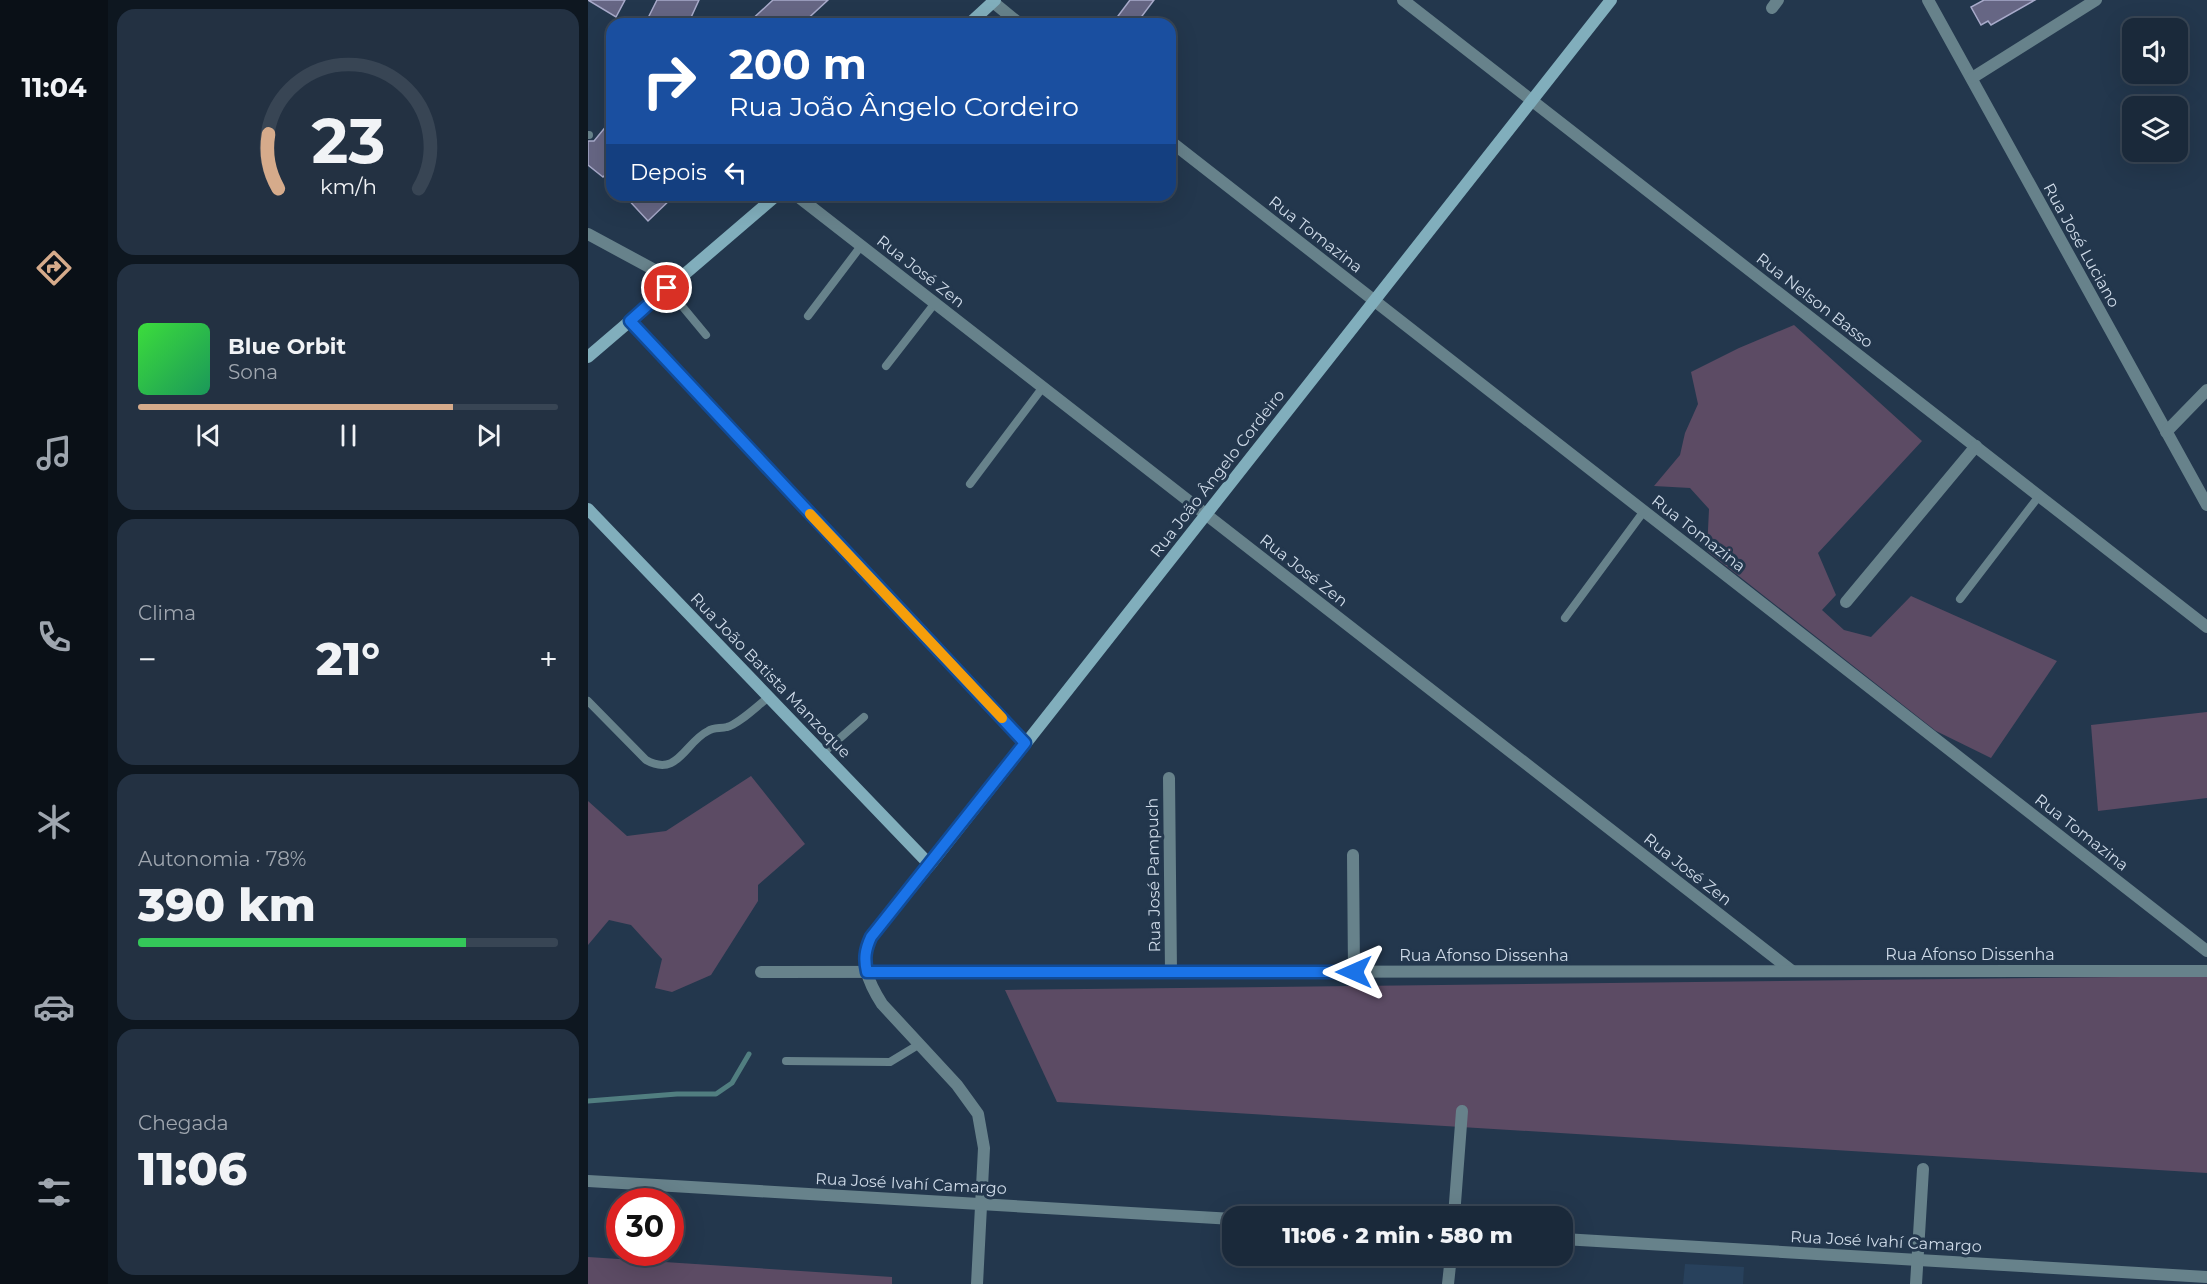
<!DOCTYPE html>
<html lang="pt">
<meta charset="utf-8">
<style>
:root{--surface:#1a293a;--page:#233142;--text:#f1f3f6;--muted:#9fa6af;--line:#384554;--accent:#d6ab8b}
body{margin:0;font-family:Montserrat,sans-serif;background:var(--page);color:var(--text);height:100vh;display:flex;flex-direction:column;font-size:22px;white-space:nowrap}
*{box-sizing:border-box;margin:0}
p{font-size:20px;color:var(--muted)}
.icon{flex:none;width:33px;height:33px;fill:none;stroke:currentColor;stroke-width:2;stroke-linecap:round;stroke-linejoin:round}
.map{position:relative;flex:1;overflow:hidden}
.drawer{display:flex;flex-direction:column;gap:9px;padding:9px;background:#0e1720;width:480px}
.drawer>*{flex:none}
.hud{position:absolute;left:18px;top:18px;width:570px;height:183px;border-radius:18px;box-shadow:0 6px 24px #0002,0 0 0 2px var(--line);background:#1a4fa0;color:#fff;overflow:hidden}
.tools{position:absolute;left:1534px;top:18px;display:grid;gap:12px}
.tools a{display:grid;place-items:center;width:66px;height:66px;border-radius:12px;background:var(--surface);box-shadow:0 6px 24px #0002,0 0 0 2px var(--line);font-size:30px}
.speed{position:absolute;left:18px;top:1188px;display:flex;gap:12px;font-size:30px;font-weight:700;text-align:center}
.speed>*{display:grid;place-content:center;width:78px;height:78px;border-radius:50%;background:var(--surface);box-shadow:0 6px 24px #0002,0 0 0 2px var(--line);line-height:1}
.speed .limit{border:9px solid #d22;background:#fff;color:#111}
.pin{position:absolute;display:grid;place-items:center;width:51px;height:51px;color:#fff;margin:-26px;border:3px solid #fff;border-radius:50%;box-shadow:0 2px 6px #0007}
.me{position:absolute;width:66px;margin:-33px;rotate:270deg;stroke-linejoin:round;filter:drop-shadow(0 0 4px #0008)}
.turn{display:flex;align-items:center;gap:21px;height:126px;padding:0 24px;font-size:27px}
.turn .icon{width:78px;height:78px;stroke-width:2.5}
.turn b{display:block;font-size:42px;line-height:51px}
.then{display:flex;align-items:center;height:57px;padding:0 24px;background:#0003;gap:12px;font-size:22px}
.big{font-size:45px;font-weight:800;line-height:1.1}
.drawer .card{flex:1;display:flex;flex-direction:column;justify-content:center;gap:9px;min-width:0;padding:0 21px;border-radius:18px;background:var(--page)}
.drawer .dial{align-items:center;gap:0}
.dial svg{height:156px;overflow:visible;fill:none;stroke:var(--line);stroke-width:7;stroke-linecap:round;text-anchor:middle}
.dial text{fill:var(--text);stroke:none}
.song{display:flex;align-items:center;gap:18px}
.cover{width:72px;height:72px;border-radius:9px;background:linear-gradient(135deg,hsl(120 70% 55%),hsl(150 70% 35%))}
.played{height:6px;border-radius:3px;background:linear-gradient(90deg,var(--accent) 75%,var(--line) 75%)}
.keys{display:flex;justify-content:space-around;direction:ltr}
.heat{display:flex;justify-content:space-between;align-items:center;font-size:33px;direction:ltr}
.charge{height:9px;border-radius:4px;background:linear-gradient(90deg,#34c759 78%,var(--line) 0)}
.trip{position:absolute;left:634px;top:1206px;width:351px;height:60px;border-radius:18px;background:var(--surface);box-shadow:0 6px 24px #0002,0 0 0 2px var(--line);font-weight:800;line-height:60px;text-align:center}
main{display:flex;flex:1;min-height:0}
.menu{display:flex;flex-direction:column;width:108px;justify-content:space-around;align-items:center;background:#0a1017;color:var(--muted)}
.menu .icon{width:42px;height:42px}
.menu .on{color:var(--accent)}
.menu b{font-size:27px;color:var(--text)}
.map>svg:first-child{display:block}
.built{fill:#28415c}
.green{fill:#5c4b64}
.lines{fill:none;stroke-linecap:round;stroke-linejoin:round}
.stream{stroke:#517e80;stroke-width:5}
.building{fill:#666684;stroke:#a8aaca;stroke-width:1.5}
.lane{stroke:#67828b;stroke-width:8}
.street{stroke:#67828b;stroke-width:12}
.secondary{stroke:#81aebc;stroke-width:12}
.route-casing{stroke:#114b97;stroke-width:15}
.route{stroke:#1a73e8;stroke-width:10}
.slow{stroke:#f59e0b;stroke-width:10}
.labels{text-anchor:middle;stroke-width:6;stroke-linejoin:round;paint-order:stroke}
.street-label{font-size:16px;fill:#cedae8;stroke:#23374d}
</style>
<main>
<nav class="menu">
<b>11:04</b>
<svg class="icon on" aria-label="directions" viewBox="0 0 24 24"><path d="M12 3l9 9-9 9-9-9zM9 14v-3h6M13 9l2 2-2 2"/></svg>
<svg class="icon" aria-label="music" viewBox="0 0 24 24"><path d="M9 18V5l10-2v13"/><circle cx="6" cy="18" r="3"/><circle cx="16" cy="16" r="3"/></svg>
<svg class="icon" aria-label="phone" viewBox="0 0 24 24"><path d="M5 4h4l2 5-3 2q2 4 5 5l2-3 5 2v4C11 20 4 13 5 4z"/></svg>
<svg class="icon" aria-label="climate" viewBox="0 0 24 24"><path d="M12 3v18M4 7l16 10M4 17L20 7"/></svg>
<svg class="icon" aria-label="car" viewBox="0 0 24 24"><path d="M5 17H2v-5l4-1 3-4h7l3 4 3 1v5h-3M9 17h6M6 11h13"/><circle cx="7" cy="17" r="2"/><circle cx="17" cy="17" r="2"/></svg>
<svg class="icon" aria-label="filters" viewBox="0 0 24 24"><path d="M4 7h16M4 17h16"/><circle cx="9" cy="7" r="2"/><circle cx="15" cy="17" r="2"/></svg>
</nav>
<section class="drawer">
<div class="card dial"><svg viewBox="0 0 100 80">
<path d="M14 69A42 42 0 1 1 86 69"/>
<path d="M14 69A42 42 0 0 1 9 41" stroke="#d6ab8b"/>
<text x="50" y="56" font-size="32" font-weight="700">23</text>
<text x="50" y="72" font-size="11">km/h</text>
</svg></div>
<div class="card">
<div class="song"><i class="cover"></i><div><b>Blue Orbit</b><p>Sona</p></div></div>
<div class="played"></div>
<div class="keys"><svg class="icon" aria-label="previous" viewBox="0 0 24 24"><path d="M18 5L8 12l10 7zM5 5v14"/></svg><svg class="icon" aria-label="pause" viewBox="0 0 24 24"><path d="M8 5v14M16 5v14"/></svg><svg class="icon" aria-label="next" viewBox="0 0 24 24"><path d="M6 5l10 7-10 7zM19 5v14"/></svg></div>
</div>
<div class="card"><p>Clima</p>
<div class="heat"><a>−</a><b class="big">21°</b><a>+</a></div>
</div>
<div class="card"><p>Autonomia · 78%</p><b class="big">390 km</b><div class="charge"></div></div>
<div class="card"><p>Chegada</p><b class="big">11:06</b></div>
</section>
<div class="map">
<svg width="1619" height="1284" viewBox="0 0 1619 1284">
<rect width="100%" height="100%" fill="#23374d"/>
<path class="built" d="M1097,1264L1156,1267L1155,1284H1095Z"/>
<g class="green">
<path d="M1206,325L1334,441L1230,553L1248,595L1234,610L1256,630L1283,637L1323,596L1469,661L1403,758L1348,731L1119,551L1121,509L1102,488L1066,486L1092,455L1097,433L1110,404L1103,372L1151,348Z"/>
<path d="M1619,712V798L1510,811L1503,725Z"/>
<path d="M163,776L217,844L170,885V901L123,975L84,992L67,988L74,959L43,925L21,920L0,945V801L39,836L78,831Z"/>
<path d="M1619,976V1173L469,1102L417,990Z"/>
<path d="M0,1257L304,1277V1284H0Z"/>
</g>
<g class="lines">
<path class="stream" d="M0,1101L89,1094H128L144,1083L161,1054"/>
</g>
<g class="building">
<path d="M0,0H37L28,17Z"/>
<path d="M69,0H111L100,24H57Z"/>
<path d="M185,0H240L214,24H159Z"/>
<path d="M542,0H566L548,24H524Z"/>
<path d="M1396,0H1447L1403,25L1400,21L1393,25L1383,7Z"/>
<path d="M24,119V183L17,175L15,177L0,165V141H6Z"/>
<path d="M36,195H87L60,221Z"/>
</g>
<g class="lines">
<g class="lane">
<path d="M0,135H1"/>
<path d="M79,288L118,335"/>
<path d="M220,316L273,246"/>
<path d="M42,321L437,743"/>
<path d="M298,366L347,303"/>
<path d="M382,484L455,387"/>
<path d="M1372,599L1451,496"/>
<path d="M977,618L1056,511"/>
<path d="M0,701L58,760C90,778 97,742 120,731C126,727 132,729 139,727C151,724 170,705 181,697"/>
<path d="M235,753L276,717"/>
<path d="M198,1061L302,1062L330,1045"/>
</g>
<g class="street">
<path d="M815,0L1619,627"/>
<path d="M1340,0L1619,505"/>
<path d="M405,2L432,24"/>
<path d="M1184,8L1190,0"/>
<path d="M1384,78L1508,0"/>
<path d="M582,141L1619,951"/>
<path d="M208,195L1204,971"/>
<path d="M0,234L87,281"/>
<path d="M1578,432L1619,390"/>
<path d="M1258,602L1388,446"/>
<path d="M581,778L583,972"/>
<path d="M765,855L766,972"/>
<path d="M342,865L283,937C271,962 280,982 294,1004L369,1085L390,1114L396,1148L389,1284"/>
<path d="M173,972L1619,971"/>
<path d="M0,1181L645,1219"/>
<path d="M866,1216L874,1111"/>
<path d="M975,1239L1619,1277"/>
<path d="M860,1284L863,1256"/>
<path d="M1328,1284L1335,1169"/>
</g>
<g class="secondary">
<path d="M381,24L407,0"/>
<path d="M0,357L189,195"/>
<path d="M0,509L342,865L1023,0"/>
</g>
</g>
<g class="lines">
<defs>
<path id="route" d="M79,288L42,321L437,743L283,937C277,950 276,959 279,972H766"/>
</defs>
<use href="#route" class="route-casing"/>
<use href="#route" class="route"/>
<path class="slow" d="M222,514L414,718"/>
</g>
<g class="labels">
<g class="street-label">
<text transform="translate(728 234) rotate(38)" y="6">Rua Tomazina</text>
<text transform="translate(1494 245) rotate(61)" y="6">Rua José Luciano</text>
<text transform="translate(333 271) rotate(38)" y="6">Rua José Zen</text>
<text transform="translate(1227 300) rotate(38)" y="6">Rua Nelson Basso</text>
<text transform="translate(629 473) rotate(-52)" y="6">Rua João Ângelo Cordeiro</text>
<text transform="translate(1111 533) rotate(38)" y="6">Rua Tomazina</text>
<text transform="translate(716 570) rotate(38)" y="6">Rua José Zen</text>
<text transform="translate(183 675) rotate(46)" y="6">Rua João Batista Manzoque</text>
<text transform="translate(1494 832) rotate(38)" y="6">Rua Tomazina</text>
<text transform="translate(1100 869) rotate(38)" y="6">Rua José Zen</text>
<text transform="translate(565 875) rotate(-91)" y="6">Rua José Pampuch</text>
<text x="1382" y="960">Rua Afonso Dissenha</text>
<text x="896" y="961">Rua Afonso Dissenha</text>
<text transform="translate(323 1183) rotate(3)" y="6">Rua José Ivahí Camargo</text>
<text transform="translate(1298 1241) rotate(3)" y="6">Rua José Ivahí Camargo</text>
</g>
</g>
</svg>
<div class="tools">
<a><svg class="icon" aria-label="sound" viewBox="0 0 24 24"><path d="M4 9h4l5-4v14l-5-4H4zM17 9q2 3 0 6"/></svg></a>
<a><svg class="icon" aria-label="layers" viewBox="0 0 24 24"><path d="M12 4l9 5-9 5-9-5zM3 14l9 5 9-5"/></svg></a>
</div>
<div class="speed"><div class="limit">30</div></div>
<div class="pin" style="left:79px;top:288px;background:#d93025"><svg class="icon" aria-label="arrive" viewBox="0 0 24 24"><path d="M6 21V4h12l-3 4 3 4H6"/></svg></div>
<svg class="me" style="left:766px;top:972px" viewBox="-20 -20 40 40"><path d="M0-17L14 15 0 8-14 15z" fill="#1a73e8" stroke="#fff" stroke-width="4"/></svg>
<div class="trip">11:06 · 2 min · 580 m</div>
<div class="hud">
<div class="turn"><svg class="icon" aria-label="right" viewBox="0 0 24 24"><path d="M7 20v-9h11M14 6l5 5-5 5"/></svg><div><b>200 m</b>Rua João Ângelo Cordeiro</div></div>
<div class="then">Depois<svg class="icon" aria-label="left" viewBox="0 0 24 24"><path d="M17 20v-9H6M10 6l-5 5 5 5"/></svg></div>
</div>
</div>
</main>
